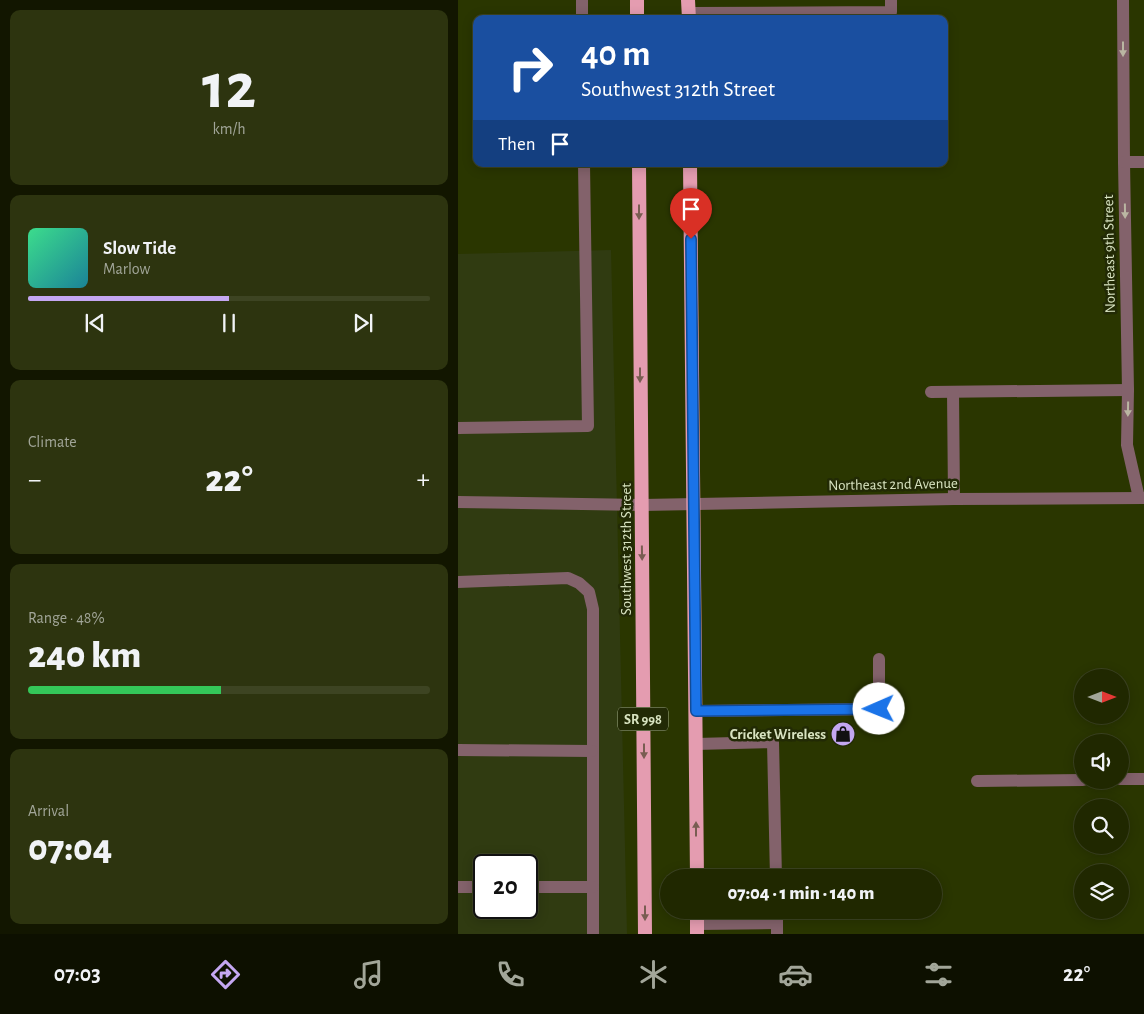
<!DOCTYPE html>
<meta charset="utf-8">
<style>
:root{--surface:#202800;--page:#2d340f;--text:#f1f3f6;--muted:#a2a699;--line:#3d4422;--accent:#c4a7f1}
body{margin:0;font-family:"Alegreya Sans",sans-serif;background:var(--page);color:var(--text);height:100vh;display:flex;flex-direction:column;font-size:19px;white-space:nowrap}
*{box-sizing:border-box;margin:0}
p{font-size:16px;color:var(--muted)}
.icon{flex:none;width:28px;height:28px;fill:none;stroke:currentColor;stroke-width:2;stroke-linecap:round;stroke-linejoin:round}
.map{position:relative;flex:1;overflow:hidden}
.side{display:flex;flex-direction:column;gap:10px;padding:10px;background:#121600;width:458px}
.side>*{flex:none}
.guide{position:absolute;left:15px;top:15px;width:475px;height:152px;border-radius:10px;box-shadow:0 2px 12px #0003,0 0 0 1px var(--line);background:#1a4fa0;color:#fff;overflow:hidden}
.needle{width:32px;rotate:90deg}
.buttons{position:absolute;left:616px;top:669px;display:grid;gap:10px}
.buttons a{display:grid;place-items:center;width:55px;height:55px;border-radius:50%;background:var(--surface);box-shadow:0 2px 12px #0003,0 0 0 1px var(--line);font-size:25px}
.speed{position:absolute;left:15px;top:854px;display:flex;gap:10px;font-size:25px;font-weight:700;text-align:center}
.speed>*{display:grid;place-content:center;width:65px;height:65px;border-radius:50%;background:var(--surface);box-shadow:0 2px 12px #0003,0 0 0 1px var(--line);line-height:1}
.speed .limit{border:2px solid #111;border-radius:8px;background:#fff;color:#111}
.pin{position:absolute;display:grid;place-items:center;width:42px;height:42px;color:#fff;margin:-51px -21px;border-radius:50% 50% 50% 0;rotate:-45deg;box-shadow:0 0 5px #0007}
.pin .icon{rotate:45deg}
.me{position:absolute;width:55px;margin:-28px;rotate:269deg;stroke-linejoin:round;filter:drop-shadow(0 0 4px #0008)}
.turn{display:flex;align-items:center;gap:18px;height:105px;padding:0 25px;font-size:22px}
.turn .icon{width:65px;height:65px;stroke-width:2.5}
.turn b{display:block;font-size:35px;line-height:42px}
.then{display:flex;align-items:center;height:48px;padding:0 25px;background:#0003;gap:10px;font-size:19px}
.big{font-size:38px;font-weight:800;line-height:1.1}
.side .widget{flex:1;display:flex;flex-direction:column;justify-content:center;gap:8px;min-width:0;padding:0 18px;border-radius:10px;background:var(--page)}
.side .dial{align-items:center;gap:0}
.dial b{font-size:65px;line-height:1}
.song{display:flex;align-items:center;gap:15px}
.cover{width:60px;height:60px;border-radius:8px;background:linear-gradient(135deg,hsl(150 70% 55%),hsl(190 70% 35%))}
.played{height:5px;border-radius:2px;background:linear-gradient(90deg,var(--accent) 50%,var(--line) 50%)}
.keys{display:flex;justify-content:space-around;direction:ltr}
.heat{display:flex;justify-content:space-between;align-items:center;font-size:28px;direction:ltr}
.charge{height:8px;border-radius:4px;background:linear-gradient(90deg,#34c759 48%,var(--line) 0)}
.trip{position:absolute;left:202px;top:869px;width:282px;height:50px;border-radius:25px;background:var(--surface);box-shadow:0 2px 12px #0003,0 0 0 1px var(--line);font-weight:800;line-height:50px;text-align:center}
.menu{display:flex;height:80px;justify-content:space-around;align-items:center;background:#0d1000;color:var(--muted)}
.menu .icon{width:35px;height:35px}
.menu .selected{color:var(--accent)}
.menu b{font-size:22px;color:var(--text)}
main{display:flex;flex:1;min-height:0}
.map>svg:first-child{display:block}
.built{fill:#303b11;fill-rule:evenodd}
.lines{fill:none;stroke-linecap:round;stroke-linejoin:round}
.service{stroke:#83626b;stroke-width:12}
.minor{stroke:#83626b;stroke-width:12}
.trunk{stroke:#e49cb0;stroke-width:14}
.oneway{fill:#bab6a2}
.oneway2{fill:#795d52}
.route-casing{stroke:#114b97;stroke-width:12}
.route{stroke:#1a73e8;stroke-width:9}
.labels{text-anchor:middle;stroke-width:5;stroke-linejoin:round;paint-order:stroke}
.shield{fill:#222a05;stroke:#a1ac88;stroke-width:1}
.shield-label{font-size:14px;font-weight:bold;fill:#d8e3c0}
.street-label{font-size:15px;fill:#d8e3c0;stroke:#222a05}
.poi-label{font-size:15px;font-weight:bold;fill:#d8e3c0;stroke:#222a05;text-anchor:end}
</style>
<main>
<section class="side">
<div class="widget dial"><b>12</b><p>km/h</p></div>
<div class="widget">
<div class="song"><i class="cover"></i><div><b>Slow Tide</b><p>Marlow</p></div></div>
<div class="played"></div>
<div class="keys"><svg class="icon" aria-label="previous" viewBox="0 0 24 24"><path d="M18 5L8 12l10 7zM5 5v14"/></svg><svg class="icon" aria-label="pause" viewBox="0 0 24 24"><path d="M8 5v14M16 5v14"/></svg><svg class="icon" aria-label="next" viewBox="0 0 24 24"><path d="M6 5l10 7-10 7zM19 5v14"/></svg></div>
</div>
<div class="widget"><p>Climate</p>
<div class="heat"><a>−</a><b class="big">22°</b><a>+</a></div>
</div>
<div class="widget"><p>Range · 48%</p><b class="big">240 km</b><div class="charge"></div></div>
<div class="widget"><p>Arrival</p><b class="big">07:04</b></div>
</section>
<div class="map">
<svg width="687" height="934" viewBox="0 0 687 934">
<rect width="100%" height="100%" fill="#2a3600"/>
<path class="built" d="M153,250L169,934H0V254ZM26,865H69V908H26Z"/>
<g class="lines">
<g class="service">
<path d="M124,0V19"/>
<path d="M231,13L433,12V0"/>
<path d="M473,392L670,390"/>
<path d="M495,392L496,499"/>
<path d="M0,428L130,426L126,164"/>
<path d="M0,502L184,505"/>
<path d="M0,582L110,578L121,583L131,592L135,609V934"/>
<path d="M238,711L421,709V659"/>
<path d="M238,744L315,742L318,878"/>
<path d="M0,750L134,751"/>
<path d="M662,779H685"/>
<path d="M519,781L625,780"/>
<path d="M0,887H26"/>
<path d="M69,887H135"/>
<path d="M319,910V934"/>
<path d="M239,924L319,923"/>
</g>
<g class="minor">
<path d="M665,0L666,162L670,390L669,445L681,498"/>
<path d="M666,162H687"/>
<path d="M184,505L496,499L687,498"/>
</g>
<g class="trunk">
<path d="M179,0V19"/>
<path d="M230,0L231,19"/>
<path d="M181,164L187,934"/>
<path d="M232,164L239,878"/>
<path d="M239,910V934"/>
</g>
</g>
<defs><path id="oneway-solid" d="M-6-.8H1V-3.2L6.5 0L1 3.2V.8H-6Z" transform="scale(1.25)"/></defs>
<g class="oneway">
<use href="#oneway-solid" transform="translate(665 49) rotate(90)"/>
<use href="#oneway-solid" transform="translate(667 211) rotate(89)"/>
<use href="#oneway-solid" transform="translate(670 409) rotate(91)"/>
</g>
<g class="oneway2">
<use href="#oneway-solid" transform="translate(181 212) rotate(90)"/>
<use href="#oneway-solid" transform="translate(182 375) rotate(90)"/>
<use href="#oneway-solid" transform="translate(184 553) rotate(89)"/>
<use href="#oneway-solid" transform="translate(186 751) rotate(90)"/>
<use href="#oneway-solid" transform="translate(238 829) rotate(-90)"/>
<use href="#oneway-solid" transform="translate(187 913) rotate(90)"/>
</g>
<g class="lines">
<defs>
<path id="route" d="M233,239L238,711L421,709"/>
</defs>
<use href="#route" class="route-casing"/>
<use href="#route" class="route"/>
</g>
<defs>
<symbol id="shop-disc" viewBox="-11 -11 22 22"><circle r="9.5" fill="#c4a7f1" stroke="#222a05"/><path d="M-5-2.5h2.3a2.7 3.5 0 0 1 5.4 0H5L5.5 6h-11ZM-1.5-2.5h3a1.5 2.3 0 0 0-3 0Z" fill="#111"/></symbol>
</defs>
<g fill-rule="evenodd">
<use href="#shop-disc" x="371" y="720" width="28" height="28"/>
</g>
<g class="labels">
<rect class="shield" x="160" y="707.5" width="50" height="23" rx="4"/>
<g class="shield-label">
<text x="185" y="724">SR 998</text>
</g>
<g class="street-label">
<text transform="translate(651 254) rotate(-91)" y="5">Northeast 9th Street</text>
<text transform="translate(435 484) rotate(-1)" y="5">Northeast 2nd Avenue</text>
<text transform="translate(168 549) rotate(-90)" y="5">Southwest 312th Street</text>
</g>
<g class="poi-label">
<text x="368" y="739">Cricket Wireless</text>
</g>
</g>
</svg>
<div class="buttons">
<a><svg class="needle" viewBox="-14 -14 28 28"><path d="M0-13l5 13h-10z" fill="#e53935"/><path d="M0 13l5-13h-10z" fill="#a2a699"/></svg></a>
<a><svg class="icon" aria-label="sound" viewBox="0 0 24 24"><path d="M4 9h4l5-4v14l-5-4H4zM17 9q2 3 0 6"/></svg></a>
<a><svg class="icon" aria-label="search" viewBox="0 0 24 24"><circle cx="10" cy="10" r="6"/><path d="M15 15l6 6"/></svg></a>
<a><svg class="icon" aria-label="layers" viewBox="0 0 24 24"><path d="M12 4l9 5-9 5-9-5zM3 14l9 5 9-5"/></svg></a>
</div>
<div class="speed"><div class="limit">20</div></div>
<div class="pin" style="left:233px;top:239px;background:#d93025"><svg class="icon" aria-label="arrive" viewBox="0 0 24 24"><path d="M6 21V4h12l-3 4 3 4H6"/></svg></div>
<svg class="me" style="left:421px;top:709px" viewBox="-20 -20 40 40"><circle r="19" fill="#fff"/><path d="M0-13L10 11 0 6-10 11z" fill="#1a73e8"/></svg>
<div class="trip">07:04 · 1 min · 140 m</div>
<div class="guide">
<div class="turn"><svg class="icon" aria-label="right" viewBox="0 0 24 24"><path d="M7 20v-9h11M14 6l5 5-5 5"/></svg><div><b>40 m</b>Southwest 312th Street</div></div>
<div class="then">Then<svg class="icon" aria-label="arrive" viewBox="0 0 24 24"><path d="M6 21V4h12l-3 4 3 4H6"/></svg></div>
</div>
</div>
</main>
<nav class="menu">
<b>07:03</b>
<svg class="icon selected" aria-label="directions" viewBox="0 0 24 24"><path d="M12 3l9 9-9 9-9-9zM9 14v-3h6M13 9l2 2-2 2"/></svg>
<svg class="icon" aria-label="music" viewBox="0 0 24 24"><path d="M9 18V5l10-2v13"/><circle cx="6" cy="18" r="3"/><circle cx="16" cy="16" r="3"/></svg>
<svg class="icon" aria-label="phone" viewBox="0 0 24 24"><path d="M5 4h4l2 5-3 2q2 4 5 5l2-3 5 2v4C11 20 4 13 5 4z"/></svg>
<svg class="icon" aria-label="climate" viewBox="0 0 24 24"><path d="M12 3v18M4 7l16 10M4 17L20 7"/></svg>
<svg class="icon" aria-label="car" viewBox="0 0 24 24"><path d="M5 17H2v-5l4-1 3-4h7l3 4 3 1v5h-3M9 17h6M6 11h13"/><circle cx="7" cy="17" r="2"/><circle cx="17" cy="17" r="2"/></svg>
<svg class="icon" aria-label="filters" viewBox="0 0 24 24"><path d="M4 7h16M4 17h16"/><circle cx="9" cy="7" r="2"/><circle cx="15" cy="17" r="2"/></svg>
<b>22°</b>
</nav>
